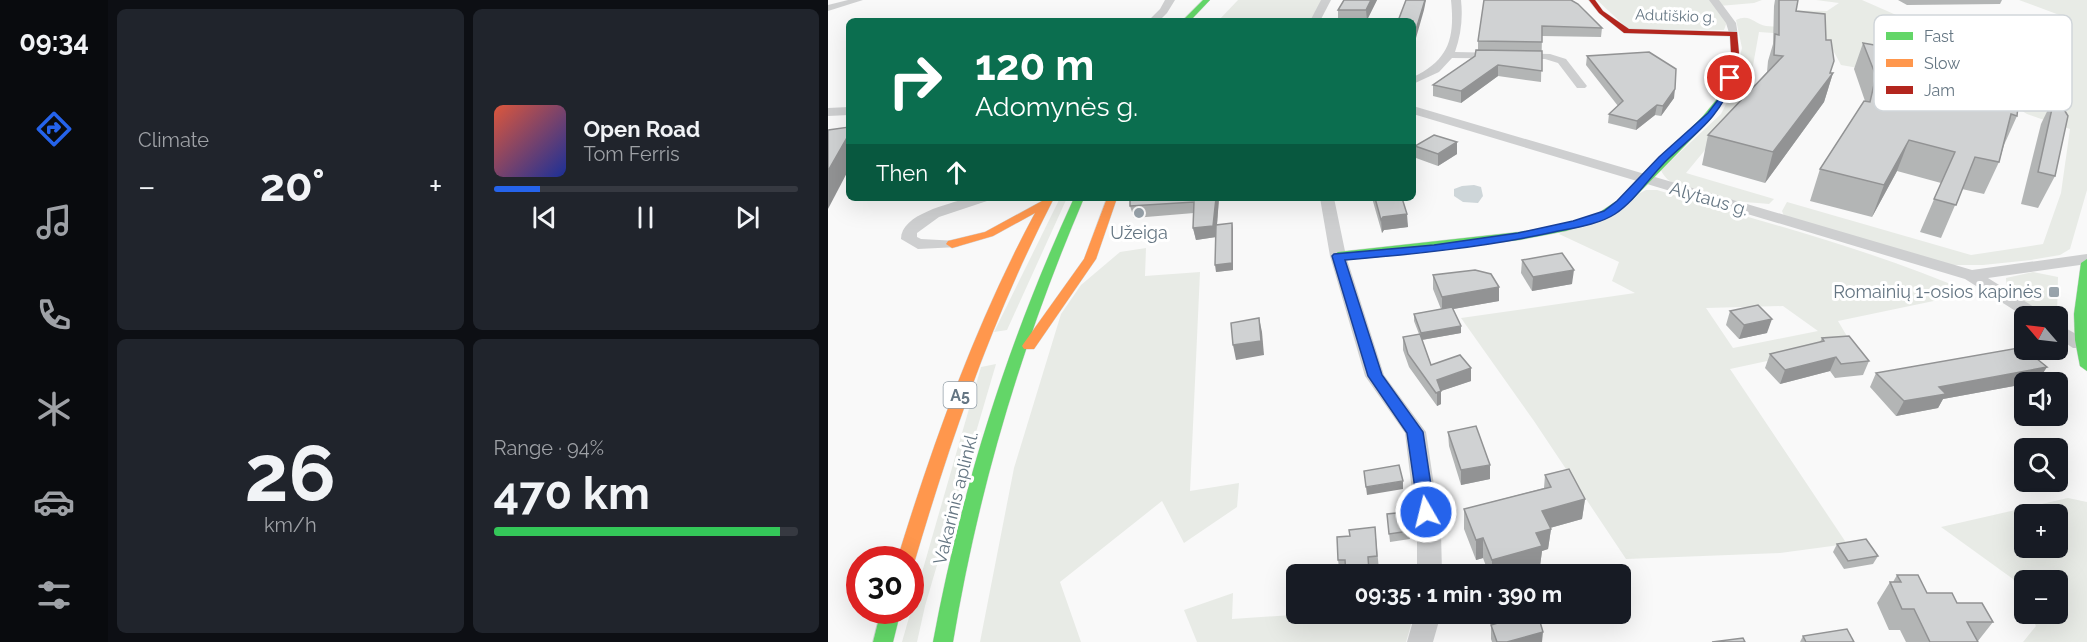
<!DOCTYPE html>
<meta charset="utf-8">
<style>
:root{--surface:#171b24;--page:#20242c;--text:#f1f3f6;--muted:#9ea1a6;--line:#363941;--accent:#2563eb}
body{margin:0;font-family:Raleway,sans-serif;background:var(--page);color:var(--text);height:100vh;display:flex;flex-direction:column;font-size:22px;white-space:nowrap}
*{box-sizing:border-box;margin:0}
p{font-size:20px;color:var(--muted)}
.icon{flex:none;width:33px;height:33px;fill:none;stroke:currentColor;stroke-width:2;stroke-linecap:round;stroke-linejoin:round}
.map{position:relative;flex:1;overflow:hidden}
.side{display:flex;flex-direction:column;gap:9px;padding:9px;background:#0d0f14;width:720px}
.side>*{flex:none}
.top-card{position:absolute;left:18px;top:18px;width:570px;height:183px;border-radius:9px;box-shadow:0 6px 24px #0002;background:#0b6e4f;color:#fff;overflow:hidden}
.needle{width:39px;rotate:298deg}
.tools{position:absolute;left:1186px;top:306px;display:grid;gap:12px}
.tools a{display:grid;place-items:center;width:54px;height:54px;border-radius:9px;background:var(--surface);box-shadow:0 6px 24px #0002;font-size:30px}
.speed{position:absolute;left:18px;top:546px;display:flex;gap:12px;font-size:30px;font-weight:700;text-align:center}
.speed>*{display:grid;place-content:center;width:78px;height:78px;border-radius:50%;background:var(--surface);box-shadow:0 6px 24px #0002;line-height:1}
.speed .limit{border:9px solid #d22;background:#fff;color:#111}
.pin{position:absolute;display:grid;place-items:center;width:51px;height:51px;color:#fff;margin:-26px;border:3px solid #fff;border-radius:50%;box-shadow:0 2px 6px #0007}
.me{position:absolute;width:66px;margin:-33px;rotate:352deg;stroke-linejoin:round;filter:drop-shadow(0 0 4px #0008)}
.turn{display:flex;align-items:center;gap:21px;height:126px;padding:0 30px;font-size:27px}
.turn .icon{width:78px;height:78px;stroke-width:2.5}
.turn b{display:block;font-size:42px;line-height:51px}
.then{display:flex;align-items:center;height:57px;padding:0 30px;background:#0003;gap:12px;font-size:22px}
.big{font-size:45px;font-weight:700;line-height:1.1}
.side .widget{flex:1;display:flex;flex-direction:column;justify-content:center;gap:9px;min-width:0;padding:0 21px;border-radius:9px;background:var(--page)}
.side .dial{align-items:center;gap:0}
.dial b{font-size:78px;line-height:1}
.song{display:flex;align-items:center;gap:18px}
.cover{width:72px;height:72px;border-radius:9px;background:linear-gradient(135deg,hsl(10 70% 55%),hsl(230 70% 35%))}
.played{height:6px;border-radius:3px;background:linear-gradient(90deg,var(--accent) 15%,var(--line) 15%)}
.keys{display:flex;justify-content:space-around;direction:ltr}
.heat{display:flex;justify-content:space-between;align-items:center;font-size:33px;direction:ltr}
.charge{height:9px;border-radius:4px;background:linear-gradient(90deg,#34c759 94%,var(--line) 0)}
.side .tiles{flex:1;display:grid;gap:9px;grid-template-columns:repeat(2,1fr)}
.trip{position:absolute;left:458px;top:564px;width:345px;height:60px;border-radius:9px;background:var(--surface);box-shadow:0 6px 24px #0002;font-weight:700;line-height:60px;text-align:center}
main{display:flex;flex:1;min-height:0}
.menu{display:flex;flex-direction:column;width:108px;justify-content:space-around;align-items:center;background:#090b0e;color:var(--muted)}
.menu .icon{width:42px;height:42px}
.menu .active{color:var(--accent)}
.menu b{font-size:27px;color:var(--text)}
.map>svg:first-child{display:block}
.green{fill:#e8ebe6;fill-rule:evenodd}
.water{fill:#ced6d9}
.lines{fill:none;stroke-linecap:round;stroke-linejoin:round}
.fast-casing{stroke:#d5d6d7;stroke-width:1}
.slow-casing{stroke:#d5d6d7;stroke-width:1}
.jam-casing{stroke:#d5d6d7;stroke-width:1}
.street{fill:#cecfd0;fill-rule:evenodd}
.fast{fill:#63d668;fill-rule:evenodd}
.slow{fill:#ff974d;fill-rule:evenodd}
.jam{fill:#b3261e;fill-rule:evenodd}
.wall{fill:#b3b5b5}
.shaded-wall{fill:#929394}
.building{fill:#d0d2d3;stroke:#929394;stroke-width:1.5}
.route{fill:#2563eb;stroke:#184099;stroke-width:1.5}
.poi-dot{fill:#99a4ac;stroke:#fff;stroke-width:2}
.labels{text-anchor:middle;stroke-width:6;stroke-linejoin:round;paint-order:stroke}
.far-street-label{font-size:15px;fill:#657683;stroke:#fff}
.shield{fill:#fff;stroke:#939fa8;stroke-width:1.5}
.shield-label{font-size:16px;font-weight:bold;fill:#657683}
.street-label{font-size:18px;fill:#657683;stroke:#fff}
.poi-label{font-size:18px;fill:#657683;stroke:#fff}
.key{fill:#fff;stroke:#d1d6da;stroke-width:1.5}
.key-label{font-size:16px;fill:#657683}
</style>
<main>
<nav class="menu">
<b>09:34</b>
<svg class="icon active" aria-label="directions" viewBox="0 0 24 24"><path d="M12 3l9 9-9 9-9-9zM9 14v-3h6M13 9l2 2-2 2"/></svg>
<svg class="icon" aria-label="music" viewBox="0 0 24 24"><path d="M9 18V5l10-2v13"/><circle cx="6" cy="18" r="3"/><circle cx="16" cy="16" r="3"/></svg>
<svg class="icon" aria-label="phone" viewBox="0 0 24 24"><path d="M5 4h4l2 5-3 2q2 4 5 5l2-3 5 2v4C11 20 4 13 5 4z"/></svg>
<svg class="icon" aria-label="climate" viewBox="0 0 24 24"><path d="M12 3v18M4 7l16 10M4 17L20 7"/></svg>
<svg class="icon" aria-label="car" viewBox="0 0 24 24"><path d="M5 17H2v-5l4-1 3-4h7l3 4 3 1v5h-3M9 17h6M6 11h13"/><circle cx="7" cy="17" r="2"/><circle cx="17" cy="17" r="2"/></svg>
<svg class="icon" aria-label="filters" viewBox="0 0 24 24"><path d="M4 7h16M4 17h16"/><circle cx="9" cy="7" r="2"/><circle cx="15" cy="17" r="2"/></svg>
</nav>
<section class="side">
<div class="tiles">
<div class="widget"><p>Climate</p>
<div class="heat"><a>−</a><b class="big">20°</b><a>+</a></div>
</div>
<div class="widget">
<div class="song"><i class="cover"></i><div><b>Open Road</b><p>Tom Ferris</p></div></div>
<div class="played"></div>
<div class="keys"><svg class="icon" aria-label="previous" viewBox="0 0 24 24"><path d="M18 5L8 12l10 7zM5 5v14"/></svg><svg class="icon" aria-label="pause" viewBox="0 0 24 24"><path d="M8 5v14M16 5v14"/></svg><svg class="icon" aria-label="next" viewBox="0 0 24 24"><path d="M6 5l10 7-10 7zM19 5v14"/></svg></div>
</div>
<div class="widget dial"><b>26</b><p>km/h</p></div>
<div class="widget"><p>Range · 94%</p><b class="big">470 km</b><div class="charge"></div></div>
</div>
</section>
<div class="map">
<svg width="1259" height="642" viewBox="0 0 1259 642">
<rect width="100%" height="100%" fill="#f9f9f9"/>
<g class="green">
<path d="M410,0H495L483,21H390Z"/>
<path d="M769,0H934L926,3L891,6L900,19L896,30L800,29Z"/>
<path d="M988,0H1034L1075,18L1098,22L1123,39L1136,43H1174L1182,41L1190,30L1209,28L1242,19L1191,0H1259V190L1242,249L1232,255L1203,260L1155,265H1123L956,216L954,211L959,202L1143,255L1215,244L1233,193L1242,129L1199,114L1181,103L1071,75L1013,65L998,37L931,32L919,99L858,173L946,199L941,204C916,202 843,197 833,170L835,168L893,114L901,98L914,48L908,20C922,13 926,24 938,26L983,29L959,10L999,11L1011,3Z"/>
<path d="M818,190H829C934,222 1043,249 1144,293L1010,321L1023,343L902,369L1019,544L952,553L798,559L706,421L633,318L807,293L784,281L791,262L731,234ZM955,306L990,331L905,348L878,308Z"/>
<path d="M232,198H239L179,330L166,332Z"/>
<path d="M318,248L317,276L372,272L362,491L411,483L409,507L356,543L334,501L232,582L253,642H152L186,468L233,314L253,285L292,252Z"/>
<path d="M1205,272L1230,277L1229,316L1182,298L1179,292L1178,278Z"/>
<path d="M168,364L97,606L89,642H74L153,367Z"/>
<path d="M1240,498L1259,502V642H1195L1208,626L1202,614H1230V580H1197V603L1185,579L1113,527ZM1197,514H1230V548H1197Z"/>
<path d="M405,593L404,619L480,614H586L578,642H369L356,610Z"/>
</g>
<path class="water" d="M646,185L653,187L655,196L650,203L635,202L626,196V189L634,186Z"/>
<g class="lines">
<defs>
<g id="fast">
<path d="M375,0H382L362,21H354Z"/>
<path d="M900,75L907,77L897,99L882,120L804,200L777,219L738,231L691,240L510,260L504,256L510,252L691,232L738,225L769,214L796,196L875,116L889,99Z"/>
<path d="M246,198H256C194,343 151,486 125,642H105C134,486 180,342 246,198Z"/>
<path d="M1259,259V371L1252,366L1247,340L1246,314L1253,263Z"/>
<path d="M53,610H73L65,642H45Z"/>
</g>
<g id="slow">
<path d="M216,198H226C166,314 124,435 87,560L82,566V560H69C106,440 148,323 207,213L165,236L124,248L118,244L120,241L157,232L214,201Z"/>
<path d="M279,198H289L268,259L206,349H196L194,346L196,343L256,259Z"/>
</g>
<path id="jam" d="M761,0H767L775,11L801,29L909,32L911,53L907,77L903,80L899,77L903,53L902,36L796,33L771,13Z"/>
</defs>
<use href="#fast" class="fast-casing"/>
<use href="#slow" class="slow-casing"/>
<use href="#jam" class="jam-casing"/>
<g class="street">
<path d="M20,0H35L0,11V5Z"/>
<path d="M337,0H347L339,13L331,21H320L332,9Z"/>
<path d="M493,0H503L492,21H482Z"/>
<path d="M623,0H633C635,18 633,35 627,52L722,54L738,59L759,86L757,88H749L730,63L717,59L624,58L611,72L585,84V77C621,60 627,38 623,0Z"/>
<path d="M881,0H891L908,23L910,36H902L898,23Z"/>
<path d="M585,106L1144,270L1259,254V264L1160,278L1214,312L1217,316L1197,317L1137,279L585,114Z"/>
<path d="M21,107V115L0,116V108Z"/>
<path d="M140,198H161L159,201L111,217L89,233V237L93,239L130,241L132,244L130,247L90,249L73,239C73,214 121,204 140,198Z"/>
<path d="M492,198H506L518,256L556,375L598,432L613,532L614,574H589V532L577,433L537,376L502,256Z"/>
<path d="M1230,324L1259,340V348H1245L1230,338Z"/>
<path d="M587,614H613L605,642H579Z"/>
</g>
<use href="#fast" class="fast"/>
<use href="#slow" class="slow"/>
<use href="#jam" class="jam"/>
</g>
<g class="wall">
<path d="M516,0H549L539,20L510,19V10Z"/>
<path d="M656,0L774,28L773,37L714,36L713,82L670,76L633,103L605,96V85L647,56L650,50V41Z"/>
<path d="M947,0H970L968,11L998,40L1002,73H1005L996,102L937,183L874,165L880,135L939,72L940,61L945,44L946,6Z"/>
<path d="M1070,0H1174L1172,4L1079,5Z"/>
<path d="M1035,43L1090,56L1177,85L1189,116L1176,145L1171,162L1156,194L1134,189L1113,238L1092,232L1113,183L1069,171L1044,217L982,201L992,169L1037,101L1026,69Z"/>
<path d="M759,56L846,98L833,116L827,115L808,130L780,123L781,114L790,106L758,65Z"/>
<path d="M1227,95V176L1210,208L1193,204L1213,124Z"/>
<path d="M587,146L629,154L610,166L588,158Z"/>
<path d="M302,198H391L389,225L404,223L405,230V270L388,272V237L368,240L365,228L366,213L306,218L302,206Z"/>
<path d="M544,198H574L580,227L556,230L554,233Z"/>
<path d="M694,260L744,284L704,291L693,273Z"/>
<path d="M605,275L671,287V301L625,309L633,333L594,340L603,365L643,381L613,391V404L609,406L581,367L575,350V337L591,334L586,321V314L613,309L605,289Z"/>
<path d="M902,311L939,333L911,339L898,325Z"/>
<path d="M994,338L1041,361L1035,375L1007,378L1002,371L952,384L937,368L942,354L992,342Z"/>
<path d="M1048,373L1210,381L1197,382V384L1115,399L1110,408L1068,416L1042,387Z"/>
<path d="M620,432L662,479L633,485L621,446Z"/>
<path d="M717,475L757,499L754,519L722,528L723,529L720,549L714,551L712,566L683,574H661L655,558L648,560L636,529V509L716,488Z"/>
<path d="M559,514L581,531L582,539L562,542Z"/>
<path d="M547,527L551,570L542,571V574H512L510,560L522,536Z"/>
<path d="M1009,544L1050,556L1045,564L1016,569L1005,552Z"/>
<path d="M1069,575L1099,593L1129,603L1165,622L1150,641V642H1078L1072,630H1061L1049,603L1062,582H1065Z"/>
<path d="M666,614H713L712,621L714,642H664L663,639V625L665,624Z"/>
<path d="M975,636L1026,642H972Z"/>
</g>
<g class="shaded-wall">
<path d="M543,0H549L539,20L538,10Z"/>
<path d="M597,0H598L596,10L586,45L585,46V37Z"/>
<path d="M670,65V76L633,103V91Z"/>
<path d="M1005,73L996,102L937,183L945,152Z"/>
<path d="M847,89L846,98L833,116L835,106Z"/>
<path d="M829,105L827,115L808,130L809,121Z"/>
<path d="M21,134V169L0,209V171Z"/>
<path d="M1081,140L1069,171L1044,217L1056,185Z"/>
<path d="M629,142V154L610,166V154Z"/>
<path d="M388,198H391L388,237L368,240L365,228Z"/>
<path d="M579,214L580,227L556,230L554,233L553,220L555,217Z"/>
<path d="M404,223L405,230V270L388,272L387,265Z"/>
<path d="M746,270L744,284L704,291L705,277Z"/>
<path d="M671,287V301L614,311V297Z"/>
<path d="M431,318L434,332L436,355L408,360L405,345Z"/>
<path d="M944,319L939,333L911,339L916,325Z"/>
<path d="M633,326V333L593,340V333Z"/>
<path d="M1008,357L1002,371L952,384L957,370Z"/>
<path d="M1219,367L1210,381L1197,382V384L1115,399L1110,408L1068,416L1076,401L1111,387Z"/>
<path d="M643,368V381L613,391V404L609,406V380Z"/>
<path d="M662,465V479L633,485V470Z"/>
<path d="M575,481V489L539,495L538,487Z"/>
<path d="M757,499L754,519L711,531L714,511Z"/>
<path d="M723,529L720,549L714,551L712,566L683,574H664V560L708,533Z"/>
<path d="M655,538V558L648,560V540Z"/>
<path d="M715,632L714,642H679Z"/>
</g>
<g class="building">
<path d="M516,0H543L538,10H510Z"/>
<path d="M578,0H597L586,36L585,37V21H570Z"/>
<path d="M656,0H743L750,4L774,28L714,26V42L650,41Z"/>
<path d="M951,0H970L968,11L997,14L998,40H1003L1006,61L1002,73H1005L945,152L880,135L955,56L946,55L947,34L951,35Z"/>
<path d="M1035,43L1092,53L1090,56L1177,70V85L1192,87L1189,116L1183,114L1171,162L1147,157L1128,205L1106,199L1127,152L1081,140L1056,185L992,169L1036,101L1042,102L1048,76Z"/>
<path d="M648,50L714,51V71L670,65L633,91L605,85L647,56Z"/>
<path d="M821,52L848,69L847,89L835,106L829,105L809,121L781,114L795,101L759,56Z"/>
<path d="M1227,95L1240,116L1227,176L1210,172Z"/>
<path d="M21,127V134L0,171V130Z"/>
<path d="M606,135L629,142L610,154L587,146Z"/>
<path d="M302,198H388L385,226L365,228L366,202L302,206Z"/>
<path d="M547,198H574L579,214L555,217L553,220Z"/>
<path d="M404,223V263L387,265L388,225Z"/>
<path d="M734,253L746,270L705,277L694,260Z"/>
<path d="M647,270L663,274L671,287L614,297L605,275Z"/>
<path d="M930,305L944,319L916,325L902,311Z"/>
<path d="M624,307L633,326L593,333L586,314Z"/>
<path d="M431,318L433,341L405,345L403,323Z"/>
<path d="M592,334L603,365L632,355L643,368L609,380L613,391L608,393L580,354L575,337Z"/>
<path d="M1021,336L1041,361L1013,364L1008,357L957,370L942,354L996,341L994,338Z"/>
<path d="M1196,347L1197,350H1198L1219,367L1111,387L1118,394L1076,401L1048,373Z"/>
<path d="M648,426L662,465L633,470L620,432Z"/>
<path d="M571,465L575,481L538,487L536,471Z"/>
<path d="M741,469L757,499L714,511L723,529L708,533L714,546L664,560L655,538L648,540L636,509L723,487L717,475Z"/>
<path d="M578,512L581,531L561,534L559,514Z"/>
<path d="M547,527L549,556L540,557L541,571L518,574L517,560H510L509,537L522,536L521,530Z"/>
<path d="M1038,539L1050,556L1020,561L1009,544Z"/>
<path d="M1069,575H1090L1099,593H1124L1129,603H1154L1165,622H1139L1150,642H1102L1086,609H1074L1062,582H1073Z"/>
<path d="M667,614H713L710,615L715,632L679,642H669L663,625L670,623Z"/>
<path d="M1019,629L1026,642H978L975,636Z"/>
<path d="M915,638L917,642H884Z"/>
</g>
<path class="route" d="M902,76L906,78C892,117 870,131 841,158C822,176 808,200 787,214C770,225 745,228 726,232C657,247 588,254 517,260L554,375L595,432L607,512L604,517L598,519L591,517L579,433L540,376L504,256L506,254L606,245L690,233L745,221L776,211L789,201L831,157L880,113L890,100L898,78Z"/>
<g class="poi-dot">
<circle cx="311" cy="213" r="6"/>
<rect x="1220" y="286" width="12" height="12" rx="3"/>
</g>
<g class="labels">
<g class="far-street-label">
<text transform="translate(847 16) rotate(2)" y="5">Adutiškio g.</text>
</g>
<rect class="shield" x="115.5" y="382" width="33" height="26" rx="4.5"/>
<g class="shield-label">
<text x="132" y="401">A5</text>
</g>
<g class="street-label">
<text transform="translate(881 199) rotate(16)" y="6">Alytaus g.</text>
<text transform="translate(128 498) rotate(-76)" y="6">Vakarinis aplinkl.</text>
</g>
<g class="poi-label">
<text x="311" y="239">Užeiga</text>
<text x="1214" y="298" text-anchor="end">Romainių 1-osios kapinės</text>
</g>
</g>
<rect x="1046" y="15" width="198" height="96" rx="9" class="key"/>
<rect x="1058" y="32" width="27" height="8" fill="#63d668"/>
<rect x="1058" y="59" width="27" height="8" fill="#ff974d"/>
<rect x="1058" y="86" width="27" height="8" fill="#b3261e"/>
<g class="key-label">
<text x="1096" y="42">Fast</text>
<text x="1096" y="69">Slow</text>
<text x="1096" y="96">Jam</text>
</g>
</svg>
<div class="tools">
<a><svg class="needle" viewBox="-14 -14 28 28"><path d="M0-13l5 13h-10z" fill="#e53935"/><path d="M0 13l5-13h-10z" fill="#9ea1a6"/></svg></a>
<a><svg class="icon" aria-label="sound" viewBox="0 0 24 24"><path d="M4 9h4l5-4v14l-5-4H4zM17 9q2 3 0 6"/></svg></a>
<a><svg class="icon" aria-label="search" viewBox="0 0 24 24"><circle cx="10" cy="10" r="6"/><path d="M15 15l6 6"/></svg></a>
<a>+</a>
<a>−</a>
</div>
<div class="speed"><div class="limit">30</div></div>
<div class="pin" style="left:902px;top:78px;background:#d93025"><svg class="icon" aria-label="arrive" viewBox="0 0 24 24"><path d="M6 21V4h12l-3 4 3 4H6"/></svg></div>
<svg class="me" style="left:598px;top:512px" viewBox="-20 -20 40 40"><circle r="17" fill="#2563eb" stroke="#fff" stroke-width="3"/><path d="M0-11L8 9 0 5-8 9z" fill="#fff"/></svg>
<div class="trip">09:35 · 1 min · 390 m</div>
<div class="top-card">
<div class="turn"><svg class="icon" aria-label="right" viewBox="0 0 24 24"><path d="M7 20v-9h11M14 6l5 5-5 5"/></svg><div><b>120 m</b>Adomynės g.</div></div>
<div class="then">Then<svg class="icon" aria-label="ahead" viewBox="0 0 24 24"><path d="M12 20V5M6 11l6-6 6 6"/></svg></div>
</div>
</div>
</main>
